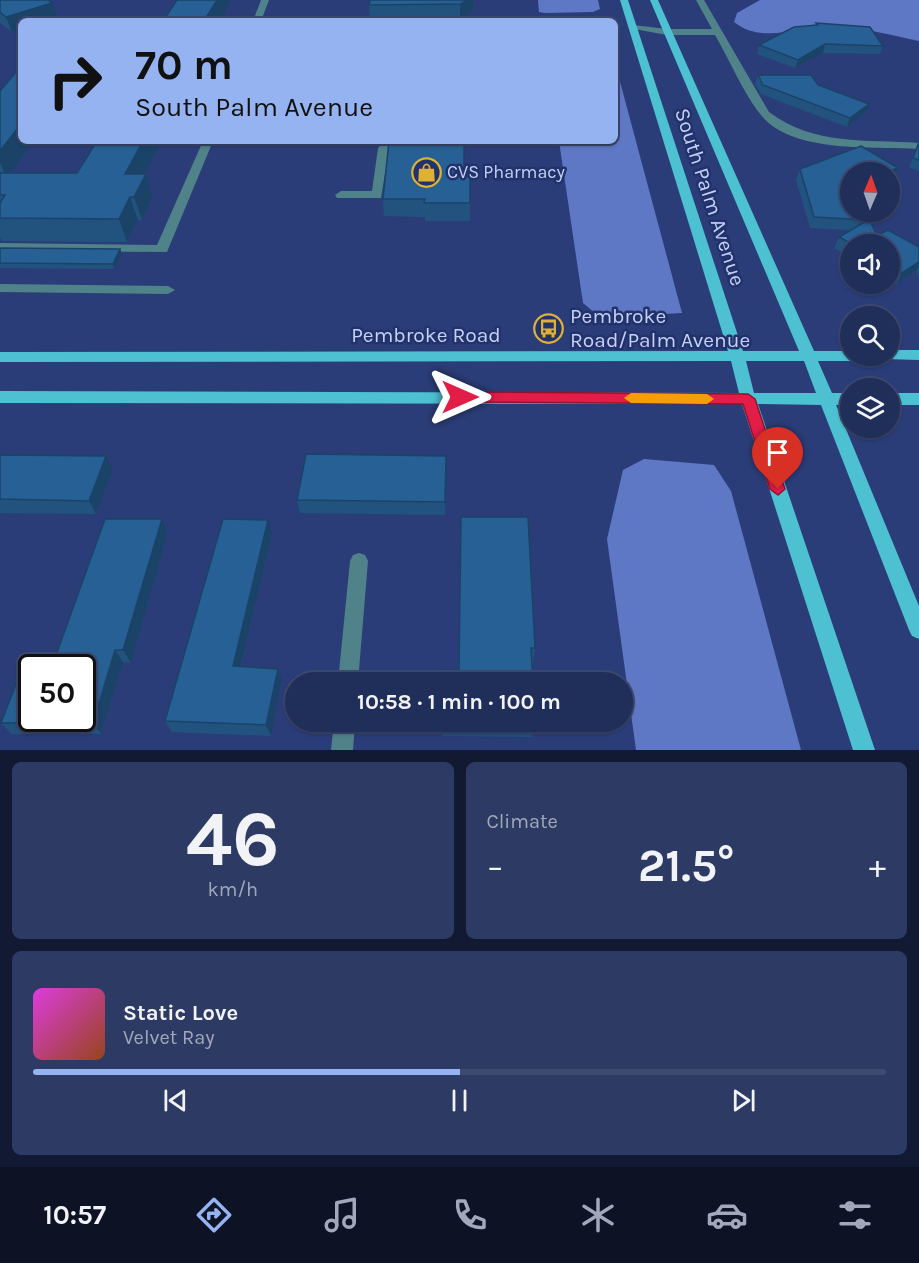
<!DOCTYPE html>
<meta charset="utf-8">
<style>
:root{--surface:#202e5a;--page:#2d3a63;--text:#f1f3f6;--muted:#a2a8bb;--line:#3d4a70;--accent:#95b2f1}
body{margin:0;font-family:Karla,sans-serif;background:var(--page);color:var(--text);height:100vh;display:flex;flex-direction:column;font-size:22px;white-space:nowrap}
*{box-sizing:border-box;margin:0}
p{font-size:20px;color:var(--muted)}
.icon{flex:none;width:33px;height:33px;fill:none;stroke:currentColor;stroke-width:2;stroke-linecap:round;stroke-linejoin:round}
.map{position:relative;height:750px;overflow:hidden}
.details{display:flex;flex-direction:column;gap:12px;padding:12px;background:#121932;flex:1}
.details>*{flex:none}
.guide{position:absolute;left:18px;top:18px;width:600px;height:126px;border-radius:9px;box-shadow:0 2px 4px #0004,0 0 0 2px var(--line);background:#95b2f1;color:#111;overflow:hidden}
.needle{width:39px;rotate:2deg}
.controls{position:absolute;left:840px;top:162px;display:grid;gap:12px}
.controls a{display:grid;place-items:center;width:60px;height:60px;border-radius:50%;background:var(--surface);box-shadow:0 2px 4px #0004,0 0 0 2px var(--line);font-size:30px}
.speed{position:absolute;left:18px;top:654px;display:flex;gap:12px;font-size:30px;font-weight:700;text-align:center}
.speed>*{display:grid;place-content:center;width:78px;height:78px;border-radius:50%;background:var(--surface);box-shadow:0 2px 4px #0004,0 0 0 2px var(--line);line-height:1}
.speed .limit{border:3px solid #111;border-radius:9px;background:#fff;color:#111}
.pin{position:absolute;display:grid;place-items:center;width:51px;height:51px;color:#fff;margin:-62px -26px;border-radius:50% 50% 50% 0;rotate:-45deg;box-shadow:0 0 6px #0007}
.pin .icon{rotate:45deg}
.me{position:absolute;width:66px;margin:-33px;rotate:90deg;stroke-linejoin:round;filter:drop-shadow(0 0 4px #0008)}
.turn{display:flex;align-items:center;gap:21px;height:126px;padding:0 18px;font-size:27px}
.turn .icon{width:78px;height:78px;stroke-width:2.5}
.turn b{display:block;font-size:42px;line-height:51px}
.big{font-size:45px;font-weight:700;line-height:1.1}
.details .card{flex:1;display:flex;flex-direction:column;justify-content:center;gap:9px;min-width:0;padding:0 21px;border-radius:9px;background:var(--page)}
.details .dial{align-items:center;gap:0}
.dial b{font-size:78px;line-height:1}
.song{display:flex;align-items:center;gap:18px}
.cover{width:72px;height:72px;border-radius:9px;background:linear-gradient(135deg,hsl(300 70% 55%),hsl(20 70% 35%))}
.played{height:6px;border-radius:3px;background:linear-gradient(90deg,var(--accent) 50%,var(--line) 50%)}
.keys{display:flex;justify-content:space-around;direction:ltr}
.heat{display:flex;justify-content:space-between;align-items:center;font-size:33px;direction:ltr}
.details .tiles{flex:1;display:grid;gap:12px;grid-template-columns:1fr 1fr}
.card:last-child{grid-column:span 2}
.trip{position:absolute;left:285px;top:672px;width:348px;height:60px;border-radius:30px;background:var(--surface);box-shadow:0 2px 4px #0004,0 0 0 2px var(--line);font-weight:700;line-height:60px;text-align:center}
.menu{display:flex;height:96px;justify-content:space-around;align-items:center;background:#0d1224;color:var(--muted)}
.menu .icon{width:42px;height:42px}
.menu .current{color:var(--accent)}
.menu b{font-size:27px;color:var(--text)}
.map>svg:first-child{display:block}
.water{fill:#5e78c5}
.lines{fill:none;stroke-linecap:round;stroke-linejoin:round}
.minor{fill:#50828a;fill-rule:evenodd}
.major{fill:#4dc0d1;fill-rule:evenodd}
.wall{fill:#22537f}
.shaded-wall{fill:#1b4368}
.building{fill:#276094;stroke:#1b4368;stroke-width:1.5;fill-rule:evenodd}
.route{fill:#e11d48;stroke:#92132f;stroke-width:1.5}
.slow{fill:#f59e0b}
.labels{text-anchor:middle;stroke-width:5;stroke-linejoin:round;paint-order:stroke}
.far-poi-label{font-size:18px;fill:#c5d2f6;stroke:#22326c;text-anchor:start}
.street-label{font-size:21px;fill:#c5d2f6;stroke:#22326c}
.poi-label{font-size:21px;fill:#c5d2f6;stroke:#22326c;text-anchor:start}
</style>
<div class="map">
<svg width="919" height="750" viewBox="0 0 919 750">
<rect width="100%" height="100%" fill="#2b3d78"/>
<g class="water">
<path d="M538,0H598L600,9L593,12L545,13L539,12Z"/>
<path d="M760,0H919V41C891,35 861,27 832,26C798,26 763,45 734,22L737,13Z"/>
<path d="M615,63L682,313L631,316L595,313L583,303L559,141H615Z"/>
<path d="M644,459L714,465L731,491L801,750H636L607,539L623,470Z"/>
</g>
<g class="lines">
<g class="minor">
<path d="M261,0H269L261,21H253Z"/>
<path d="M696,0H704L769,112C815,146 865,139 919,143V149C874,146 792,154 761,115C745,96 728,57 715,35H667L629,28L633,25L667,29H712Z"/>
<path d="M203,141H213L167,252L0,251V243L157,245Z"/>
<path d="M384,141H395L389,149L381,198H337L335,195L341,191H372L378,148Z"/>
<path d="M0,284L168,286L175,290L168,294L0,292Z"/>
<path d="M359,553L365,555L368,561L358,682H338L350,561L353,555Z"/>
<path d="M334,722H355L353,750H331Z"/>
</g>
<g class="major">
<path d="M620,0H628L743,351H799L650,0H658L814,351H850V356H859L852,361H818L832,393H850V405H836L919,606V639L912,636L909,630L821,405L758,404L875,750H853L742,404L0,403V391L739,393L731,361L0,362V352L728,351ZM746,361H804L816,393H754Z"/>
<path d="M890,350H919V360L885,359L883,356H890Z"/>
<rect x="890" y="393" width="29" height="12"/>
</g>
</g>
<g class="wall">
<path d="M0,0L58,18L12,32L0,23Z"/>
<path d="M370,0H473V11L460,18L370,19L369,5Z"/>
<path d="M816,23L883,46L880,54L823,53L795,68L757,54L759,45L815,26Z"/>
<path d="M758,75L866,113L847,127L761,94L755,84Z"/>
<path d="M0,91L11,173H77L162,141L144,174H146L153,197L142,220H138L127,242L2,241L0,237Z"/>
<path d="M919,142V171L909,167Z"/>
<path d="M898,168L893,179L850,172V212H866L877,236L919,247V277L916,271L897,284L890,280V244H850V257L834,248L839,237L850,230L810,228L796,180L800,169Z"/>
<path d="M464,176L470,203V221H425V217L384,216L383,199Z"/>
<path d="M0,248L120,249L122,254L114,269L0,268Z"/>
<path d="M0,455L113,470L96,514L0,513Z"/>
<path d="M447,470L445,515L300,513L297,500Z"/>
<path d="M461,517L535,648L533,664L459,671Z"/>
<path d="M168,533L131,663L123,662L101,734H12L1,723L55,658Z"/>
<path d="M272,534L241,667L282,680L271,736L172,732L165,721Z"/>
<path d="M442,722H534L532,737L442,736Z"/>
</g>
<g class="shaded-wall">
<path d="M217,0H231L220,21H204Z"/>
<path d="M468,0H473V11L460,18V4Z"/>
<path d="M52,3L58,18L49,21H21V29L12,32L6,17Z"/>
<path d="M825,44L823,53L795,68L798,60Z"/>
<path d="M869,104L866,113L847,127L850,118Z"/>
<path d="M21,124V141H34L7,178L0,163V151Z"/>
<path d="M143,141H162L133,196L125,174Z"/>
<path d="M898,168L893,179L890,180V172H886Z"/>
<path d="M146,174L153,197L142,220L134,197Z"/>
<path d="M130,197L138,220L127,242L119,219Z"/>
<path d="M120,249L122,254L114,269L113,264Z"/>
<path d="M919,262V265L916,271L897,284L902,273Z"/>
<path d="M106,456L113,470L96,514L89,501Z"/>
<path d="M446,456L447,470L445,515V502Z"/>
<path d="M162,519L168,533L131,663L123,650Z"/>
<path d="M268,520L272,534L238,678L233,666Z"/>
<path d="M115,650L123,662L101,734L93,723Z"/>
<path d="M278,669L282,680L271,736L266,725Z"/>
</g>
<g class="building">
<path d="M0,0H48L52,3L6,17L0,12Z"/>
<path d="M177,0H217L204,21H163Z"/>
<path d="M370,0H468L460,4L369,5Z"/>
<path d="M816,23L870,27L883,46L825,44L798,60L759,45L794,27L818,25Z"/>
<path d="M21,66V124L0,151V91Z"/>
<path d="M758,75H811L818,85L869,104L850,118L763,85Z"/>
<path d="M97,141H143L125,174H146L134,197H130L119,219L0,218V203L5,195H0V173H77Z"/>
<path d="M389,141H464V176L470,177V203H424L425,199H383Z"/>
<path d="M919,142V160L913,158Z"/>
<path d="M861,146L898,168L886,172H850V212H866L877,236L888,230L919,247V262L902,273L890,266V244H852L839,237L868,220L814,217L800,169Z"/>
<path d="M0,248L120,249L113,264L0,263Z"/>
<path d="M306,454L446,456L445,502L297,500Z"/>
<path d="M0,455L106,456L89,501L0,499Z"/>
<path d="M461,517H528L535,648H531L533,682H443V670L459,671Z"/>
<path d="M105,519H162L123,650H115L93,723H1L26,658H55ZM32,668H82V718H32Z"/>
<path d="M223,519L268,520L233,666L278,669L266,725L165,721Z"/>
<path d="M442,722H534L535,723Z"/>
</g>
<path class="route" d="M460,392L748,394L755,399L785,489L778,495L770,489L743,404L460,402L453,397Z"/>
<path class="slow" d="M631,393L707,394L714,399L707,404L631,403L624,398Z"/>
<defs>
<symbol id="shop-ring" viewBox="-11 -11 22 22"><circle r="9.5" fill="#22326c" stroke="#ddb133" stroke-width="1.5"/><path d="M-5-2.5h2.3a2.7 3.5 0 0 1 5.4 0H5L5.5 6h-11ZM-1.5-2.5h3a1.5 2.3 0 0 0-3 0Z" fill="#ddb133"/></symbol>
<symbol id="bus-ring" viewBox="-11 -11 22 22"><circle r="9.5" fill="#22326c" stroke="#ddb133" stroke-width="1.5"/><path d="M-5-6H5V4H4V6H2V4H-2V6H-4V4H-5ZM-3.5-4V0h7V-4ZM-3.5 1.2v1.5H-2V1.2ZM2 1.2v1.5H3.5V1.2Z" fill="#ddb133"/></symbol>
</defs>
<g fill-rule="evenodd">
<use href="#shop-ring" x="410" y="156" width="33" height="33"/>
<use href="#bus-ring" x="532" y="312" width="33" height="33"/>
</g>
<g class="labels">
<g class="far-poi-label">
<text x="447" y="178">CVS Pharmacy</text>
</g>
<g class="street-label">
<text transform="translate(710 197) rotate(72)" y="7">South Palm Avenue</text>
<text x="426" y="342">Pembroke Road</text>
</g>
<g class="poi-label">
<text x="570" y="323">Pembroke<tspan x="570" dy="24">Road/Palm Avenue</tspan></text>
</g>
</g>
</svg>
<div class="controls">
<a><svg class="needle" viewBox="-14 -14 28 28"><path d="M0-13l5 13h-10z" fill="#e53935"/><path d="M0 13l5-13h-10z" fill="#a2a8bb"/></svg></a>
<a><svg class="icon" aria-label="sound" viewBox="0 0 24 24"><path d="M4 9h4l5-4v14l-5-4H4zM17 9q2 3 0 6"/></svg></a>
<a><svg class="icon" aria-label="search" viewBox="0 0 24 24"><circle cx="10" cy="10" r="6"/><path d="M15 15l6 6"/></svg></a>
<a><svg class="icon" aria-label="layers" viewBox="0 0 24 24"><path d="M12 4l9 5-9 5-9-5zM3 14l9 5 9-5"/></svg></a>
</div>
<div class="speed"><div class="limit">50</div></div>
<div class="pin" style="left:778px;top:489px;background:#d93025"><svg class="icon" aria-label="arrive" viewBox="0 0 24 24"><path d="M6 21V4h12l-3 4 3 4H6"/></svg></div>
<svg class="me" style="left:460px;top:397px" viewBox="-20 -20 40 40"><path d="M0-17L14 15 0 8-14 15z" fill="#e11d48" stroke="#fff" stroke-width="4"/></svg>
<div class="trip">10:58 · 1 min · 100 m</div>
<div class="guide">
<div class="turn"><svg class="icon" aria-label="right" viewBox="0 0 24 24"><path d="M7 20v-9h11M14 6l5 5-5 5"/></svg><div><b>70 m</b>South Palm Avenue</div></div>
</div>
</div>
<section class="details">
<div class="tiles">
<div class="card dial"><b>46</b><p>km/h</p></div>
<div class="card"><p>Climate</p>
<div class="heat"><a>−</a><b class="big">21.5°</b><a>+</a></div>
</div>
<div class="card">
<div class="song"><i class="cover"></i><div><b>Static Love</b><p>Velvet Ray</p></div></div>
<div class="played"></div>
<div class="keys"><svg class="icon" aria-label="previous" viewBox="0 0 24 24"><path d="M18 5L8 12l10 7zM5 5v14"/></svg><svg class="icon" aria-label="pause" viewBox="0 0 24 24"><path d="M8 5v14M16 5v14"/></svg><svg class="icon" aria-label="next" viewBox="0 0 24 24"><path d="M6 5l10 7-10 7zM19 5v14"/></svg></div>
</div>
</div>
</section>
<nav class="menu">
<b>10:57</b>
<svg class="icon current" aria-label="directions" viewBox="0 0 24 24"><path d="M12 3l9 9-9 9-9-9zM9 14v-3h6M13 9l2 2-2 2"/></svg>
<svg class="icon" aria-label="music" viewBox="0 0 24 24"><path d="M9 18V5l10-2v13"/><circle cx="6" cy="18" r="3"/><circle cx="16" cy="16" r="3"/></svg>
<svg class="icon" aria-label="phone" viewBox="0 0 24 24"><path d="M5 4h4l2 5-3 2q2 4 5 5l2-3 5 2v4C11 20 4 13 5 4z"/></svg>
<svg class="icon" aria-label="climate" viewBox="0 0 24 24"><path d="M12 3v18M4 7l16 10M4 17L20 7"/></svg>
<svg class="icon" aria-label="car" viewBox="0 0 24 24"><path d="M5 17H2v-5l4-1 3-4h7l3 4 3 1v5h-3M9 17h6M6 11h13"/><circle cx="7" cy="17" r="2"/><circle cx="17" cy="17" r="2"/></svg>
<svg class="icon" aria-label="filters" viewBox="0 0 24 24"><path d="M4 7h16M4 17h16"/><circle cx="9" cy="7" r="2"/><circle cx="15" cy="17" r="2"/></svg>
</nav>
